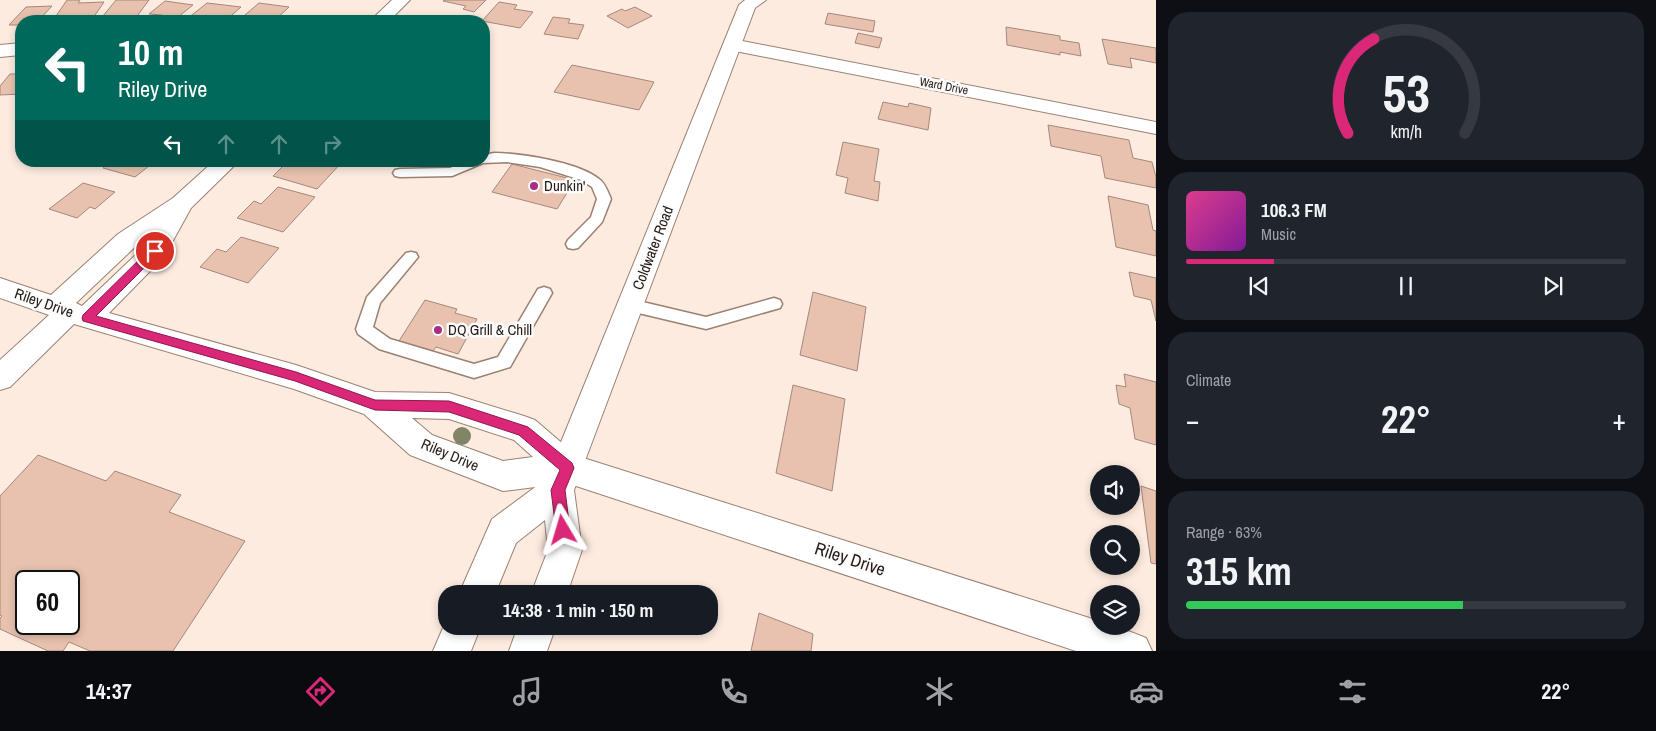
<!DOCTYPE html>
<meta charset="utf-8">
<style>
:root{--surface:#171b24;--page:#20242c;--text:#f1f3f6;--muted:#9ea1a6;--line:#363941;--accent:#db2777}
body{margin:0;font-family:"Archivo Narrow",sans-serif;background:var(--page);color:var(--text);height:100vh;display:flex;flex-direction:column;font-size:19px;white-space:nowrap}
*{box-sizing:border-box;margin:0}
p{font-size:16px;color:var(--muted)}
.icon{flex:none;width:28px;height:28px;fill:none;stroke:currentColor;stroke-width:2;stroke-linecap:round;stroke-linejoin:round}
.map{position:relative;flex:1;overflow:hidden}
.side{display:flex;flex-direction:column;gap:12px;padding:12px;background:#0d0f14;width:500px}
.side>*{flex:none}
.banner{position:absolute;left:15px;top:15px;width:475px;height:152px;border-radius:20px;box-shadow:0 2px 8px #0003;background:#00695c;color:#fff;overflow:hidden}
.fabs{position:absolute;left:1090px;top:465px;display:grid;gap:10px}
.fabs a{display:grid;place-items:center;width:50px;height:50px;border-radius:50%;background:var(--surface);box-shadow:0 2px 8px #0003;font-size:25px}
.speed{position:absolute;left:15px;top:570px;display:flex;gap:10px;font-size:25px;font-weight:700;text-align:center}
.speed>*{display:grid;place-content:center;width:65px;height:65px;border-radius:50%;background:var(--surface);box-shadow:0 2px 8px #0003;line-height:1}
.speed .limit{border:2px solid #111;border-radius:8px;background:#fff;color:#111}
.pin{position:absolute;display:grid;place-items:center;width:42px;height:42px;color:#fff;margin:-21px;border:2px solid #fff;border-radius:50%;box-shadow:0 1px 5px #0007}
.me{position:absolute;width:55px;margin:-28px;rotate:353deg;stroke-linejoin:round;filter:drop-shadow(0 0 4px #0008)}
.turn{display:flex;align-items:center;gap:18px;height:105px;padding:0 20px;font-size:22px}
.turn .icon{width:65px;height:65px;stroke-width:2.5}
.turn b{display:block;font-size:35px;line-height:42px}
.lanes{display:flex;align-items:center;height:48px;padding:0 20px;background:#0003;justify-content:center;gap:25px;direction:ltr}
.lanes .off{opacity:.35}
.big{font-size:38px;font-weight:700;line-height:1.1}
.side .tile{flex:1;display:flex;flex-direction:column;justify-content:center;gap:8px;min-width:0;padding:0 18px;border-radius:20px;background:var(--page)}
.side .dial{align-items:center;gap:0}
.dial svg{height:130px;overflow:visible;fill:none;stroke:var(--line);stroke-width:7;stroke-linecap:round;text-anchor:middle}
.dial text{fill:var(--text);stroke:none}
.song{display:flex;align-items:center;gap:15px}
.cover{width:60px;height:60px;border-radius:8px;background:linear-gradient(135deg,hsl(330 70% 55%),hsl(290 70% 35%))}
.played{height:5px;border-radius:2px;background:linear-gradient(90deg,var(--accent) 20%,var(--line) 20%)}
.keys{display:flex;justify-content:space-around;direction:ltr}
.heat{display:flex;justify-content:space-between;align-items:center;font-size:28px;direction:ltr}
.charge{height:8px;border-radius:4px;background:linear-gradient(90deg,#34c759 63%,var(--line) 0)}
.trip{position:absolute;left:438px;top:585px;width:280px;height:50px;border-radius:20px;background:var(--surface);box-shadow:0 2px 8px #0003;font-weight:700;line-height:50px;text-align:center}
.dock{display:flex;height:80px;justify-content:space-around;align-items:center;background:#090b0e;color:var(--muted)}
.dock .icon{width:35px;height:35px}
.dock .active{color:var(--accent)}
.dock b{font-size:22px;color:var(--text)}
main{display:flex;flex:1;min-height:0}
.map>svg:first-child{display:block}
.building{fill:#e8c2af;stroke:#a5887b;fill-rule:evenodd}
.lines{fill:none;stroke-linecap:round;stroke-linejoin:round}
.lane-casing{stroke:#9c8171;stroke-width:3}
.street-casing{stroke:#9c8171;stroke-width:2}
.primary-casing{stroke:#9c8171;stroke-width:2}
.lane{fill:#fff;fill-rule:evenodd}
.street{fill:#fff;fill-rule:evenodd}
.primary{fill:#fff;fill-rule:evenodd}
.tree{fill:#818565}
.route{fill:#db2777;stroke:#8e194d}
.poi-dot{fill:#a72f85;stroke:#fcfcfc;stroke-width:2}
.labels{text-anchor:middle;stroke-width:5;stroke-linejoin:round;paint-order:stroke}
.far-street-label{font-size:12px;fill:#251a14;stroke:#fcfcfc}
.poi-label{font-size:15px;fill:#251a14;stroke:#fcfcfc;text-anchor:start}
.street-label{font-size:15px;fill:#251a14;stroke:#fcfcfc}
.near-street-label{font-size:18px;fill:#251a14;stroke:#fcfcfc}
</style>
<main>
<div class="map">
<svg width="1156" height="651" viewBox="0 0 1156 651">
<rect width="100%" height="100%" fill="#fdebe0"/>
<g class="building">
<path d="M67,0H80L78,3L104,2L91,21H72L74,18L54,19Z"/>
<path d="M116,0H149L135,19H116L119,16H103Z"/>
<path d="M445,0H486L474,12L463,9L466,6L443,1Z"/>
<path d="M165,1L193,5L173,21L157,19L162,15L149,14Z"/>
<path d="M499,2L517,5L514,9L533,12L520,28L482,21Z"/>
<path d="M207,3L241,7L225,21L187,19Z"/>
<path d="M259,3L289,7L274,21H238Z"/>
<path d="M52,6L38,21H21V25H9L26,7Z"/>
<path d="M635,7L652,16L628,28L607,16L622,9L625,11Z"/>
<path d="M828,13L875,21L873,32L825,24Z"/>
<path d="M553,17L570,19L568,23L584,25L578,39L544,34Z"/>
<path d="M1006,27L1060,36V40L1079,43L1081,56L1060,52V55L1007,45Z"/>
<path d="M858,33L882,38L879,48L855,43Z"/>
<path d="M1102,39L1156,48V63L1130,58L1132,68L1108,64Z"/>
<path d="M572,65L654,82L639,110L554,92Z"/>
<path d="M10,74H21V94L0,95V86Z"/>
<path d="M883,102L908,107L909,103L931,108L928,130L878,119Z"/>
<path d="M1048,125L1129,140L1133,158L1152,162L1156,177V188L1105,178L1101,156L1051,146Z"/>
<path d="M843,142L879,149L874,181L880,182L878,201L845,193L848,178L836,175Z"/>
<path d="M111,161H166L162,164L154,162L135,177L103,168Z"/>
<path d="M288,161L296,163L298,161H343L317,189L273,176Z"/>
<path d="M512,164L575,180L557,209L492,192Z"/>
<path d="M83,183L115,192L95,209L90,207L77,218L49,209Z"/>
<path d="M278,187L315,197L283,232L237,218L254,201L261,204Z"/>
<path d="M1108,196L1148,205L1153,230L1156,231V256L1116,247Z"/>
<path d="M241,237L279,248L248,283L200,267L217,249L226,252Z"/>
<path d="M1129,272L1156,278V321L1151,300L1134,296Z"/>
<path d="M813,292L866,307L857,371L800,355Z"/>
<path d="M425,300L457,309L455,313L477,319L458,354L436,347L433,351L399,341Z"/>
<path d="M1124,374L1156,382V445L1135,439L1130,408L1119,404L1116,385L1126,387Z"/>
<path d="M793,385L845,399L832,491L776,473Z"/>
<path d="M38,455L106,481L115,471L181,495L169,512L245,541L173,651H90L69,642L63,651H48L0,629V618L2,616L0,615V496ZM26,581H69V624H26Z"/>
<path d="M1141,486L1156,491V564L1151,563Z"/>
<path d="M759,613L813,634L811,651H751Z"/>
</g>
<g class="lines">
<defs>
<g id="lane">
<path d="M494,153C520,153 579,162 599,179C605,183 608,192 611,199L602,222L578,248L573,249L568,248L566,244L568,240L591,217L597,199L592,187L581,180L540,167L507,162L483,163L452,176L400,177L395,176L393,173L395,170L400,169L450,168L466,161H484V155Z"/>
<path d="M411,252L416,253L418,257L380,303L373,327L390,339L474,364L498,357L538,289L544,287L550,289L552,293L510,367L474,378L379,349L358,334L356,329L367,297L406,253Z"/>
<path d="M774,298L780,300L782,304L780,308L706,329L630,311L624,309L622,305L624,301L630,299L706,317Z"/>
</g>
<g id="street">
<path d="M392,0H410L389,21H370Z"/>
<path d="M732,39L1156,122V134L725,49L723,45L725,41Z"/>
<path d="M21,43V55L0,57V45Z"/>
<path d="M214,161H239L191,208L164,257L109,313L296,365L375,392L449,393L524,416L535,420L577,456L1099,621V626C1116,626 1130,631 1146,638L1152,651H1076L567,483L503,491L410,455L364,414L294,389L74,324L10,387L0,390V360L49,315L0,298V278L51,295L118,234L173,198ZM151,236L146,245L82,306L76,303L136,246ZM412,418L449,419L514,440L533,457L503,461L432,435Z"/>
</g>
<g id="primary">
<path d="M745,0H766L755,8L574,490L582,550L567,594H531L548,550L545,520L516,543L495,594H459L492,519L546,479L739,5Z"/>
<path d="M446,621V626H481L471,651H433Z"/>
<path d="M518,626H556L547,651H509Z"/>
</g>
</defs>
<use href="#lane" class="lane-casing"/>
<use href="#street" class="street-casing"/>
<use href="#primary" class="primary-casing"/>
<use href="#lane" class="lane"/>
<use href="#street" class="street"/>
<use href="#primary" class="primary"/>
</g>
<circle class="tree" cx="462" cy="436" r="9"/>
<path class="route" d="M155,247L159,248L160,251L159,253L96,316L296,372L375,400L449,401L528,427L572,463L574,468L565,490L570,530L568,535L563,537L558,535L556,530L551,490L560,470L519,435L449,412L375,410L295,381L83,321L82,318L83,315L151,248Z"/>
<g class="poi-dot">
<circle cx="534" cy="186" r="5"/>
<circle cx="438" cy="330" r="5"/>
</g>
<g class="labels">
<g class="far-street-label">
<text transform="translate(944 86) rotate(11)" y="4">Ward Drive</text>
</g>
<g class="poi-label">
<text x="544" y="191">Dunkin'</text>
<text x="448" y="335">DQ Grill &amp; Chill</text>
</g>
<g class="street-label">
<text transform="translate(653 248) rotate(-69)" y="5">Coldwater Road</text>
<text transform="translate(44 303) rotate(19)" y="5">Riley Drive</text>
<text transform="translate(450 455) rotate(23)" y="5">Riley Drive</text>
</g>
<g class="near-street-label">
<text transform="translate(850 559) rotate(18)" y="6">Riley Drive</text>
</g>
</g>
</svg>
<div class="fabs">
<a><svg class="icon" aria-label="sound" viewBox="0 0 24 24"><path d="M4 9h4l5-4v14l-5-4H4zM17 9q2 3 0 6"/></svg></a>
<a><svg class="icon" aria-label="search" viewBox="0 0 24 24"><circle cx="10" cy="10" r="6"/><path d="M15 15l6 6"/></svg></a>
<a><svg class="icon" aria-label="layers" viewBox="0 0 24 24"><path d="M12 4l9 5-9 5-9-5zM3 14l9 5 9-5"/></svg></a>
</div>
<div class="speed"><div class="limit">60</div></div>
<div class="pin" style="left:155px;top:251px;background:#d93025"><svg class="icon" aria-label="arrive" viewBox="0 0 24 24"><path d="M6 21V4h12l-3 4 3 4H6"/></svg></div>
<svg class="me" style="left:563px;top:530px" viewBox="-20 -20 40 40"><path d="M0-17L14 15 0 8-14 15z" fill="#db2777" stroke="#fff" stroke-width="4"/></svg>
<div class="trip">14:38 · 1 min · 150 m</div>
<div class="banner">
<div class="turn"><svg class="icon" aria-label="left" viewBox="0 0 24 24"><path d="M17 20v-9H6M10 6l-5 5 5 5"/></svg><div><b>10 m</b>Riley Drive</div></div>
<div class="lanes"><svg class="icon" aria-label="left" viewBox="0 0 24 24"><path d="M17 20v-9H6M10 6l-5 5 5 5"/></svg><svg class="icon off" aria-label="ahead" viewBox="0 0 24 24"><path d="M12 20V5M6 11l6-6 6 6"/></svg><svg class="icon off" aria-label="ahead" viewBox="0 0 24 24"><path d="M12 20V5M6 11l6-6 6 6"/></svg><svg class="icon off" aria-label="right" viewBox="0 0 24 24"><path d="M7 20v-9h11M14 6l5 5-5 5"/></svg></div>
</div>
</div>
<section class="side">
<div class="tile dial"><svg viewBox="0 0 100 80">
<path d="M14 69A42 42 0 1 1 86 69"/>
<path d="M14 69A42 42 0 0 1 30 11" stroke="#db2777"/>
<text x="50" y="56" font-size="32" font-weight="700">53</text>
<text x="50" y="72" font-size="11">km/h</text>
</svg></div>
<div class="tile">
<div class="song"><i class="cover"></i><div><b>106.3 FM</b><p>Music</p></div></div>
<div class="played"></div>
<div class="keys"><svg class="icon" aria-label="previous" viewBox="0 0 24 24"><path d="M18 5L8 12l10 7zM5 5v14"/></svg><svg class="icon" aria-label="pause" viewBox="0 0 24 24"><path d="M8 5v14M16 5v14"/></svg><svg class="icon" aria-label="next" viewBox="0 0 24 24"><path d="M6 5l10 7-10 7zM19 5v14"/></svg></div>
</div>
<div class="tile"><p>Climate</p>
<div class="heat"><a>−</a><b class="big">22°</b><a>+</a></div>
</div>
<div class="tile"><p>Range · 63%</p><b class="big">315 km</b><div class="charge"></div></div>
</section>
</main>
<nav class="dock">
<b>14:37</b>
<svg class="icon active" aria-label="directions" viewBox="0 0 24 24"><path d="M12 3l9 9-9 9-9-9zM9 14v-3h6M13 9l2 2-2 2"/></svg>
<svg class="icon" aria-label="music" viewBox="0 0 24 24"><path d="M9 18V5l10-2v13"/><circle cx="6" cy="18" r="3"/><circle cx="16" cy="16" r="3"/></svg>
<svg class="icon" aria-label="phone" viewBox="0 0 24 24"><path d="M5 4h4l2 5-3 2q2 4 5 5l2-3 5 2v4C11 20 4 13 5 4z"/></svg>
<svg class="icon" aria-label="climate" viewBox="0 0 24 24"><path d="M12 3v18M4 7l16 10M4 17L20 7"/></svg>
<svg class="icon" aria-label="car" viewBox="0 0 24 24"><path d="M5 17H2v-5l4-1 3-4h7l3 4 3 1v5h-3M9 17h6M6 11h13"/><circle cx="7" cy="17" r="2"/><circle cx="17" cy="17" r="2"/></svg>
<svg class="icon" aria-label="filters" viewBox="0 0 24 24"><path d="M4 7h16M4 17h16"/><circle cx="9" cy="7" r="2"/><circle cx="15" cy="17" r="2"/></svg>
<b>22°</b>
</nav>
